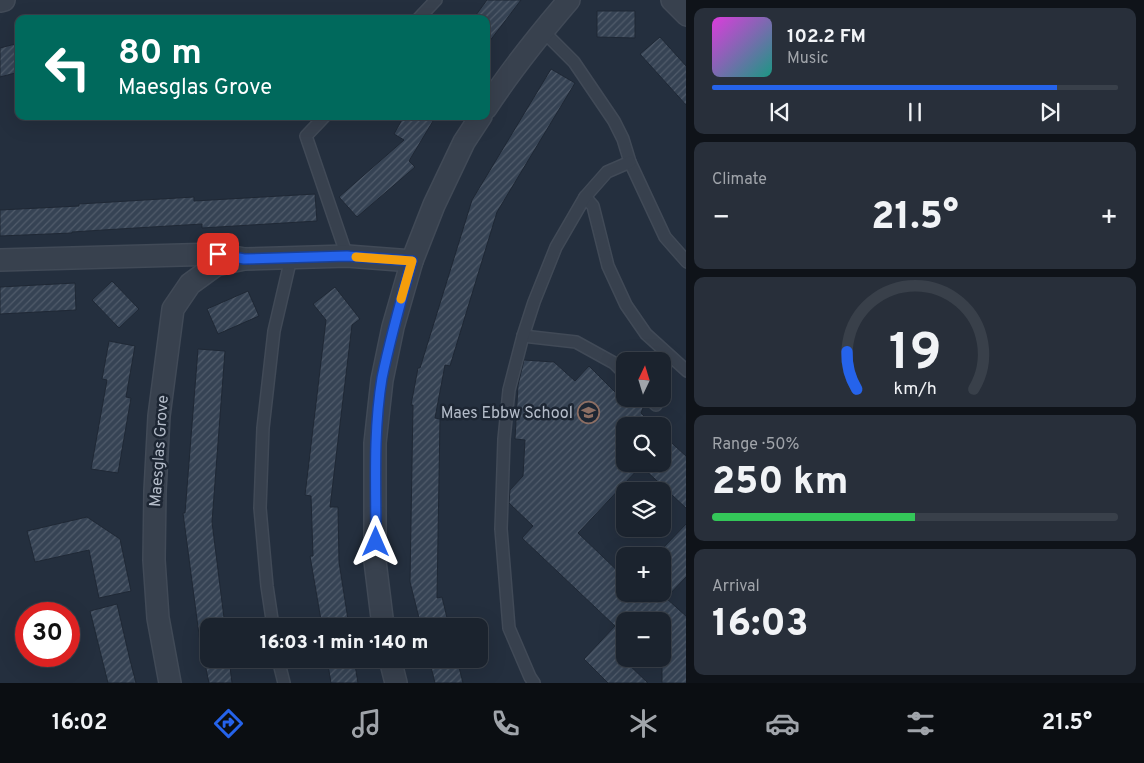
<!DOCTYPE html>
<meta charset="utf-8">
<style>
:root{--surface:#1b232e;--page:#282f3a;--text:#f1f3f6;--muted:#a0a4aa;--line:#39404a;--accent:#2563eb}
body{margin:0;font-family:Overpass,sans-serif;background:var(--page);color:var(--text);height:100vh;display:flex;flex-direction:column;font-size:19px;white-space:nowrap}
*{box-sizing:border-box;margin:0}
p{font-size:16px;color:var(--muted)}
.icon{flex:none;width:28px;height:28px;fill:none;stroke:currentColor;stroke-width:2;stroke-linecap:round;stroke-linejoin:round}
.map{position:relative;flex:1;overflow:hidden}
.drawer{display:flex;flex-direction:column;gap:8px;padding:8px;background:#0f1319;width:458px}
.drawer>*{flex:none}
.guide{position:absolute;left:15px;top:15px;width:475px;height:105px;border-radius:10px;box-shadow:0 5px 20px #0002,0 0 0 1px var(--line);background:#00695c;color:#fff;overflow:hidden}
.needle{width:32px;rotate:4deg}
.buttons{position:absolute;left:616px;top:352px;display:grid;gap:10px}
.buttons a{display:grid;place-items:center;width:55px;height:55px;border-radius:10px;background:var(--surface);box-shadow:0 5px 20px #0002,0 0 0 1px var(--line);font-size:25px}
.speed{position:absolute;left:15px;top:602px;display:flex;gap:10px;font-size:25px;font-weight:700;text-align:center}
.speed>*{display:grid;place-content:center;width:65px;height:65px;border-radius:50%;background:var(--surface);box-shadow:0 5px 20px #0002,0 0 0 1px var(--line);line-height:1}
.speed .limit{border:8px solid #d22;background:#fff;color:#111}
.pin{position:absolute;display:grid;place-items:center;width:42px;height:42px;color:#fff;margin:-21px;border-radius:10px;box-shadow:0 2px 8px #0006}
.me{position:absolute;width:55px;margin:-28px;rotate:0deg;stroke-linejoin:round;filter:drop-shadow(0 0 4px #0008)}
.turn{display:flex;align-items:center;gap:18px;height:105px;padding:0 20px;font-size:22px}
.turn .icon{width:65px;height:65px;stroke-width:2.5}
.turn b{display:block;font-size:35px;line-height:42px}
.big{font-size:38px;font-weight:800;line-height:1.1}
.drawer .card{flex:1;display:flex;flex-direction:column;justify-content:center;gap:8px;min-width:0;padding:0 18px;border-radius:10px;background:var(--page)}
.drawer .dial{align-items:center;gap:0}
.dial svg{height:130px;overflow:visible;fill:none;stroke:var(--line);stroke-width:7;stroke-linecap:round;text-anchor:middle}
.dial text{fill:var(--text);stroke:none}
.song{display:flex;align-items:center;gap:15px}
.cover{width:60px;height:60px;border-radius:8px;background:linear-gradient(135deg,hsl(300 70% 55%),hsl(170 70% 35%))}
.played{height:5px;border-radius:2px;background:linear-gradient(90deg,var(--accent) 85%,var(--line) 85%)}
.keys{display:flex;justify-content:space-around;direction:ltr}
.heat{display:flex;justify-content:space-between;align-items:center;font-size:28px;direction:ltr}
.charge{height:8px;border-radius:4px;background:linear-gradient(90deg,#34c759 50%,var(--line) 0)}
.trip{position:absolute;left:200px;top:618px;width:288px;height:50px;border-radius:10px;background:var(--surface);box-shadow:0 5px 20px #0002,0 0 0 1px var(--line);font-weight:800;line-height:50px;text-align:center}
.menu{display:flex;height:80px;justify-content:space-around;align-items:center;background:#0b0e12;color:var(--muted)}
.menu .icon{width:35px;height:35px}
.menu .selected{color:var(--accent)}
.menu b{font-size:22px;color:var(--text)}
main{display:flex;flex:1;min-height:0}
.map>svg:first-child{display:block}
.building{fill:url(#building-hatch);stroke:#1f2835}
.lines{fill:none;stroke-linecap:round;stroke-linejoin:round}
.lane-casing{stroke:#414a57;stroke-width:14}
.street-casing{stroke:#414a57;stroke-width:24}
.lane{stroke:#38414e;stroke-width:11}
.street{stroke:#38414e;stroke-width:21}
.route-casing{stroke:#184099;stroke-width:12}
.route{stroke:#2563eb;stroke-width:9}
.slow{stroke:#f59e0b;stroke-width:9}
.labels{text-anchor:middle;stroke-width:5;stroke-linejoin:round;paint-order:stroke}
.poi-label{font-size:16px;fill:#b4bcc9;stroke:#1d2633;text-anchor:end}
.street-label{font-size:16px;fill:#b4bcc9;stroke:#1d2633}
</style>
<main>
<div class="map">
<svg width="687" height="683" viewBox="0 0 687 683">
<defs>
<pattern id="building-hatch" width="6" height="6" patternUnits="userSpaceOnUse" patternTransform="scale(1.25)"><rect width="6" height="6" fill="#364354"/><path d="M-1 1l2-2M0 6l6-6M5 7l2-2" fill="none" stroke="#515c6b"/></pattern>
</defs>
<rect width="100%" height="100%" fill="#242f3e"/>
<g class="building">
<path d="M487,0H521L486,46V19H473Z"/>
<path d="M597,11H635V38L597,37Z"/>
<path d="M660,37L687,67V106L640,54Z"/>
<path d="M19,43V72L0,77V48Z"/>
<path d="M551,69L575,83L497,212L450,366L445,365L435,418L440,419L437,598L442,597L449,626H421L410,582L413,405H411L418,368H420L472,200Z"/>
<path d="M404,116H436L409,161L415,167L357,217L339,197L404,140L394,134Z"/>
<path d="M315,194L317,221L202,228V224L119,229L72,232V233L0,236V210L79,206V204L194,197V201Z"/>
<path d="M112,281L139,309L119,328L92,300Z"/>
<path d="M75,283L76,310L0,314V287Z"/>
<path d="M335,287L360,319L352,325L330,507H338L339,562L349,626H322L310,556H313L311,496L305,495L326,320L313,304Z"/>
<path d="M248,291L259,316L218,334L207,309Z"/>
<path d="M109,341L135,346L126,397L131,398L118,473L91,469L107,380L102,379Z"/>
<path d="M198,349L225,351L212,522L225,626H209V659H229L232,683H209L205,664L203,665L183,513H185Z"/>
<path d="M524,360L554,362L575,381L589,366L617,394L622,389L625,391V399H633L643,408L641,413L654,426H625V464H662V434L687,457V509L641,466L578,533L625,578V594H661L662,595V549L687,523V576L666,598L687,617V683H662V621H625V661L648,683H608L584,659L615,626L522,538L533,526L509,503L510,490L523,476L525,440L515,439L518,385Z"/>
<path d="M87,517L120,539L131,591L99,598L89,550L35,562L27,531Z"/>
<path d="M117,604L130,660L136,683H108L90,611Z"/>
<path d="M327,659H354L358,683H331Z"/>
<path d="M429,659H457L463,683H435Z"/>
</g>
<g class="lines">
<defs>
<g id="lane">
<path d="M418,19L436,0"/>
<path d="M543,31L574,62L614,121L623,139L630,162L665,237L687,262"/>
<path d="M325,116L306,136L347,256"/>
<path d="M585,197L593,206L608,266L626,305L646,334L687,371"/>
<path d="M523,336L576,342L614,363L625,374"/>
<path d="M650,399L656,405"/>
<path d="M273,626L267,586L260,508L263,428L274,331L291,258"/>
<path d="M278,659L284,683"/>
<path d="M534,683L530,677L509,628L501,529L504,439L509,390L523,336L534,302L556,247L585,197L607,172L630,162"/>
</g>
<g id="street">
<path d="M672,0L687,15"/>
<path d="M0,1L4,0"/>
<path d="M486,108C511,70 539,35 569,0"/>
<path d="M0,260L218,254L244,259L347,256L412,261"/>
<path d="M383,626L375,561V443L382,380L393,327L412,261L434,205L464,142L481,116"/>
<path d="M390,659L396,683"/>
<path d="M170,683L158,618L154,560L155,491L159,416L173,309L190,284L216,265L244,259"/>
</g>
</defs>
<use href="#lane" class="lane-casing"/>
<use href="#street" class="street-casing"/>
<use href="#lane" class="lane"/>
<use href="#street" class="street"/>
</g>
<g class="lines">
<defs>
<path id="route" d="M218,254L244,259L347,256L412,261C401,300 390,339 382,378C373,432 376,487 376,542"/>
</defs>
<use href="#route" class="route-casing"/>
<use href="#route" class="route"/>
<path class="slow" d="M356,257L412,261L401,299"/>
</g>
<defs>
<symbol id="school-ring" viewBox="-11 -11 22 22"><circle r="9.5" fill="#1d2633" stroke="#8d6e63" stroke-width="1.5"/><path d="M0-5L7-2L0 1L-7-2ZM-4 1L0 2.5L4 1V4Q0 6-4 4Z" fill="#8d6e63"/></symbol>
</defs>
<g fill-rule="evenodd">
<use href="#school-ring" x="576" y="400" width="25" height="25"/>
</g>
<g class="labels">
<g class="poi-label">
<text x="573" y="418">Maes Ebbw School</text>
</g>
<g class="street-label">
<text transform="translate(158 451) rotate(-86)" y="6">Maesglas Grove</text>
</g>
</g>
</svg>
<div class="buttons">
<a><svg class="needle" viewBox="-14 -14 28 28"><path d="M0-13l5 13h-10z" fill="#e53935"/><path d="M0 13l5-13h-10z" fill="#a0a4aa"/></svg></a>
<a><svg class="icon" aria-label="search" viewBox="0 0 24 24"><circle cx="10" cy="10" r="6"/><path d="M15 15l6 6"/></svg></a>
<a><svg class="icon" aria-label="layers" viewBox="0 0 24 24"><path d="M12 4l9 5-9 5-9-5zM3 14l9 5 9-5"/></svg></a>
<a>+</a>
<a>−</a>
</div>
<div class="speed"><div class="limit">30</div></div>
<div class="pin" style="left:218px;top:254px;background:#d93025"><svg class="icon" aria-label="arrive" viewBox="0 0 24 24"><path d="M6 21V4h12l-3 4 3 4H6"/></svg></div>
<svg class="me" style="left:376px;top:542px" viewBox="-20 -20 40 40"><path d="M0-17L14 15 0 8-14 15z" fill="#2563eb" stroke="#fff" stroke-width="4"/></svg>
<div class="trip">16:03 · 1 min · 140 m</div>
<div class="guide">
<div class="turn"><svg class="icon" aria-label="left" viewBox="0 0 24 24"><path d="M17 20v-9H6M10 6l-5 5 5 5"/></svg><div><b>80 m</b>Maesglas Grove</div></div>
</div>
</div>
<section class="drawer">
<div class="card">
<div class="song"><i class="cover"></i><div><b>102.2 FM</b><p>Music</p></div></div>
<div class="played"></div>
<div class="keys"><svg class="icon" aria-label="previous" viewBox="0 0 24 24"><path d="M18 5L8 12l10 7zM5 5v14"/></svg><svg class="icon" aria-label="pause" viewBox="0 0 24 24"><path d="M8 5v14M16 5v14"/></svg><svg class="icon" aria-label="next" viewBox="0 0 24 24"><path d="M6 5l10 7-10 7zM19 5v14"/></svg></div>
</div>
<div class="card"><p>Climate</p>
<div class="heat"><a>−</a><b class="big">21.5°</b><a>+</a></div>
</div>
<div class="card dial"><svg viewBox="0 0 100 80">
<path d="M14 69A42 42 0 1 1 86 69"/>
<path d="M14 69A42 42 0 0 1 8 46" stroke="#2563eb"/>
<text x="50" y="56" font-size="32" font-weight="700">19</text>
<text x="50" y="72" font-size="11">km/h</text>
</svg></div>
<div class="card"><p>Range · 50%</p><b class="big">250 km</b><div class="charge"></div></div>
<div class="card"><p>Arrival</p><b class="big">16:03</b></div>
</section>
</main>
<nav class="menu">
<b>16:02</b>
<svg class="icon selected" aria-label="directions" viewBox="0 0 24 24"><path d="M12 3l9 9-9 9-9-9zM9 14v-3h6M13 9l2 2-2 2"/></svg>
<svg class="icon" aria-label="music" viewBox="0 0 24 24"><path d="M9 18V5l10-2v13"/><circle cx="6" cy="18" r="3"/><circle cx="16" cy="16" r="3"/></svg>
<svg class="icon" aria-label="phone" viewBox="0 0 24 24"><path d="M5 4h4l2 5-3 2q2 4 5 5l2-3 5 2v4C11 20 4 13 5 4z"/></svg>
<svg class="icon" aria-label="climate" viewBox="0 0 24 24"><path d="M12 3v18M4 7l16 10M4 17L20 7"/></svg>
<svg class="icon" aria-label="car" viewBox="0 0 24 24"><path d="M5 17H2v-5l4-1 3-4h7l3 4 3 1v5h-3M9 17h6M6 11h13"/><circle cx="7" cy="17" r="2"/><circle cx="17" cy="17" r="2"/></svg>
<svg class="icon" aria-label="filters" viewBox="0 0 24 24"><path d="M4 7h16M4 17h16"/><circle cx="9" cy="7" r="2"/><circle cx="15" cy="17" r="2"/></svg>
<b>21.5°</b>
</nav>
